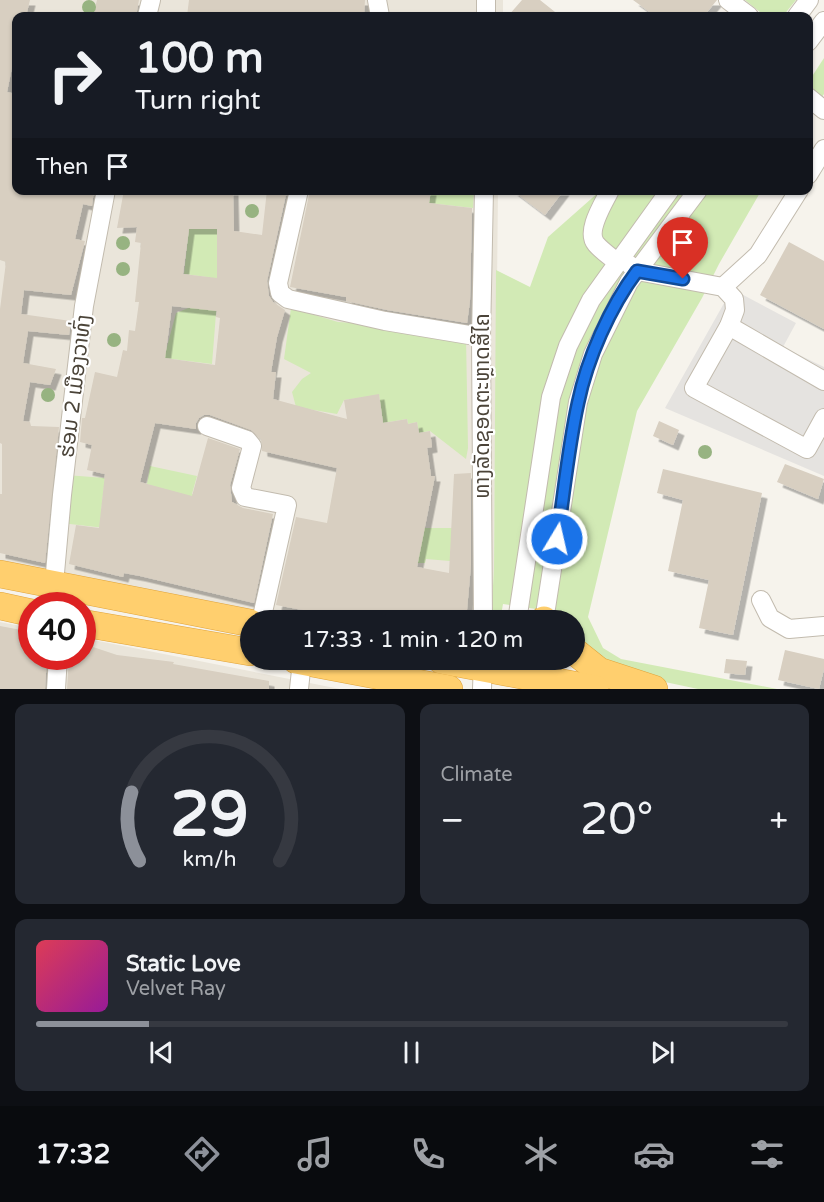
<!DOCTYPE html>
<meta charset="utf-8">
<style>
:root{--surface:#171b24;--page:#242831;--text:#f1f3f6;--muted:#9ea1a6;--line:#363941;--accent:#8c9099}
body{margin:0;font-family:"Varela Round","Noto Sans Lao",sans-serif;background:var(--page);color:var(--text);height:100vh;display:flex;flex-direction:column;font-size:22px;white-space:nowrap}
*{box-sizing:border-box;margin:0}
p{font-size:20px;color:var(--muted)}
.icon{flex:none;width:33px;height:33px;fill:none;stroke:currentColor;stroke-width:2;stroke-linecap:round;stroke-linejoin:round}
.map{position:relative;height:689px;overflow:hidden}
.drawer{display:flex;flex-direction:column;gap:15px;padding:15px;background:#0d0f14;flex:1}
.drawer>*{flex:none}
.hud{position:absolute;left:12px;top:12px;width:801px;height:183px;border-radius:12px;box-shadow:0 2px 4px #0004;background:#171b24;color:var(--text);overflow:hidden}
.speed{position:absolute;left:18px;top:592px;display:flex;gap:12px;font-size:30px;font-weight:700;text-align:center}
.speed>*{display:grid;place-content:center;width:78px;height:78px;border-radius:50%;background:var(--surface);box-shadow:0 2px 4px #0004;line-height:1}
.speed .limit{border:9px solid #d22;background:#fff;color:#111}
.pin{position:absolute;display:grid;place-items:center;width:51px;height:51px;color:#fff;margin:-62px -26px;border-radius:50% 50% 50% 0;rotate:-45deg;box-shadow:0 0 6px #0007}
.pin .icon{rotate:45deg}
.me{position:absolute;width:66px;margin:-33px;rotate:9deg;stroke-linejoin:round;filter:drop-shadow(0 0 4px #0008)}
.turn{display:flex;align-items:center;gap:21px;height:126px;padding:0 24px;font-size:27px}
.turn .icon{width:78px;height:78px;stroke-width:2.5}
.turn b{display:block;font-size:42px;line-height:51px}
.then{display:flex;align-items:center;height:57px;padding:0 24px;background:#0003;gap:12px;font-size:22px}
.big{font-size:45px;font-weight:600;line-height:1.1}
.drawer .card{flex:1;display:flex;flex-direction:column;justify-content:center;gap:9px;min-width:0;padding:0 21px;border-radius:12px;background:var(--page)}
.drawer .dial{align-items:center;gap:0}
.dial svg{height:156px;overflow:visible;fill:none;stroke:var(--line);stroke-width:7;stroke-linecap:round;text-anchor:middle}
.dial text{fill:var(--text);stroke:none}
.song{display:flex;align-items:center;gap:18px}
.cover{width:72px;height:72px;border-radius:9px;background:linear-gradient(135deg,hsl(350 70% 55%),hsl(300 70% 35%))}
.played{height:6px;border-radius:3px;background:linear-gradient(90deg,var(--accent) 15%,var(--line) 15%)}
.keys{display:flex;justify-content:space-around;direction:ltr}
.heat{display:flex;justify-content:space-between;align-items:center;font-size:33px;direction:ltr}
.drawer .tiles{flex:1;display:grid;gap:15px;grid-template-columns:1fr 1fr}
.card:last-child{grid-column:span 2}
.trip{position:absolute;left:240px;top:610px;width:345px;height:60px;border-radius:30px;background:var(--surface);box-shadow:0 2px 4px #0004;font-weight:600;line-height:60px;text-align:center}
.dock{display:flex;height:96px;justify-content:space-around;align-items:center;background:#090b0e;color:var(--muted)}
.dock .icon{width:42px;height:42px}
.dock .active{color:var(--accent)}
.dock b{font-size:27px;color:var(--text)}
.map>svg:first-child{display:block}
.residential{fill:#eae5da}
.green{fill:#d2eab5}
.parking{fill:#e5e3e0}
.building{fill:#d8cfc1;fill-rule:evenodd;filter:url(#shadow)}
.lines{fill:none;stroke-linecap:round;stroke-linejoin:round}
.minor-casing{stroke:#c2bbae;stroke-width:20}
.highway-casing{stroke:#e0a43c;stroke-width:28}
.minor{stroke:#fff;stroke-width:18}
.highway{stroke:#ffcf6e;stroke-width:27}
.tree{fill:#97b381}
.route-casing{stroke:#114b97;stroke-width:15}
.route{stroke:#1a73e8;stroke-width:10}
.labels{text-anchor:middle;stroke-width:4.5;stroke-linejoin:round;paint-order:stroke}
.street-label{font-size:21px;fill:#4b4439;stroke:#fff}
</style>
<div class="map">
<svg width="824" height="689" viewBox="0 0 824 689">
<defs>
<filter id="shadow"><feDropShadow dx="5.5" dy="5.5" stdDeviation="0" flood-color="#0004"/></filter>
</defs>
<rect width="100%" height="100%" fill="#f6f3ec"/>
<g class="residential">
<path d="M0,0H503V16H16V190L498,191L494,568L491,621H291L0,567Z"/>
<path d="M0,622L31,628L32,657H82L83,638L340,689H0Z"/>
</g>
<g class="green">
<path d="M745,0H796L783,16H765Z"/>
<path d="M824,58V94L809,116V81Z"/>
<path d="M431,191H474L473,208L429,203Z"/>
<path d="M600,191H761L719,264L702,298L637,411L588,617L603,648L621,659L777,689H698L632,675L594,653L575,635L574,621H559L556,612L503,604L500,621H491L494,568L496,270L530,287L548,237Z"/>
<path d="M189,229H217V301L212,364L164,358L176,313L191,307L203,309L207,277L184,274Z"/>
<path d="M291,308L338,322L387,325L466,337L468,448L466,459L430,431L419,433L417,422L408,424L407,419L383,423L379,395L344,400L337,414L296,407L292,392L302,379L311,373L284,359Z"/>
<path d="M150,466L197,476L192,494L211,498L209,505L147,484Z"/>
<path d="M66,475L105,478L101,512L105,528L70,524L64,525Z"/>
<path d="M420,528H452L450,561L426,559L425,563H417L424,532Z"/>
</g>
<path class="parking" d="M732,289L796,323L783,347L824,367V476L665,408Z"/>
<g class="building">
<path d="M0,0H30L26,16H16V48L7,92L16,94V190H94L92,206L83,204L75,239L85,241L71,295L24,290L21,314L71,321L69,335L28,331L23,363L56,369L50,385L30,382L23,421L30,422L31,426L59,427L45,563L0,553V494H2V444L0,443V309L6,262L0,260Z"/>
<path d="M97,0H139L136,16H93Z"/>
<path d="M189,0H365L364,16H187Z"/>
<path d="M522,0H540L560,16H508Z"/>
<path d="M633,0H717L704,16H655Z"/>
<path d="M124,190H233L234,231L262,235L267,190H287L267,281L269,296L273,302L285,310L277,337L271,372H276L273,399L347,419L344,400L379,394L383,423L407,419L408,424L417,422L419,433L430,431L432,447L427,448L431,476H435L417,567L449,573L454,474L471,473V565L466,621H343L308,611L276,605L296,517L327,523L337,468L262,451L261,439L251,430L210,415H204L199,418L196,423V429L155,423L140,482L192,496L208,438L240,449L230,485L232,502L243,508L273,514L254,603L140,576L124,573L123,577L69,564L76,525L99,528L105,474L87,470L92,445L80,442L82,418H85L95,372L117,377L123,350L127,351L129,330L135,331L139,302H135L141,243L135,242L137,227L117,228ZM189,229H217V278L183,274ZM172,306L217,311L216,317L220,318L215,365L165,358Z"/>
<path d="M310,190H431L429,203L472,208L470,301L467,323L387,310L346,301V297L290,287Z"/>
<path d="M512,190H564L545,215Z"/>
<path d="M789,242L824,261V329L760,295Z"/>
<path d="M659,421L679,430L673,445L653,436Z"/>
<path d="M785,464L824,479L818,499L777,482Z"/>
<path d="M663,469L762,493L733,635L699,628L709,580L668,571L683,500L657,493Z"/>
<path d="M0,626L32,632V657H47L45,689H0Z"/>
<path d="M82,647H93L117,655L174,662L173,664L269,681V689H67L69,657H82Z"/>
<path d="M785,650L824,659V669L819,689L778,680Z"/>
<path d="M726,659L747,661L745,675L724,673Z"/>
</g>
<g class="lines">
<defs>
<g id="minor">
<path d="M377,0L380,16"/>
<path d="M486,0V16"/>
<path d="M728,0L749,16"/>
<path d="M147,16L151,0"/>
<path d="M797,16L809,0"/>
<path d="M808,42L824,21"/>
<path d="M808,97L824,110"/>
<path d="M808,175L824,149"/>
<path d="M299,190L278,283L280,293L288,299L385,321L481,337"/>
<path d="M610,190C604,203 585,231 596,244C602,251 611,257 618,263"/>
<path d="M630,265L637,271L723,287L734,299L735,310L729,326L694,388L807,449L824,418"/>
<path d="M723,287L758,255L799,190"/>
<path d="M729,326L824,381"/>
<path d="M207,426L247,440L252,446L241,488L245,497L287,505L261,621"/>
<path d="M54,584L62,495L84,306L106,190"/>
<path d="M761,600L770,618L789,629L824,626"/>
<path d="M483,621L481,337L484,190"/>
<path d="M517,621L551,397L568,346L591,300L670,190"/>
<path d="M544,621L578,402L593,354L629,282L698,190"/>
<path d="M56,689L58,657"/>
<path d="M299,689L302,661"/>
<path d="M482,689L483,660"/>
</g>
<g id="highway">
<path d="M0,574L250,623"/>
<path d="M0,606L32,613"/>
<path d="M544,620L545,621"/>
<path d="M82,623L250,652"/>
<path d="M574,651L599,671L654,689"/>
<path d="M296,660L449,689"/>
<path d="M441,660L595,689"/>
</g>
</defs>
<use href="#minor" class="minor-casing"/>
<use href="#highway" class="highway-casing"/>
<use href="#minor" class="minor"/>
<use href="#highway" class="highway"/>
</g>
<g class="tree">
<circle cx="89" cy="7" r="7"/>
<circle cx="252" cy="211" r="7"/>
<circle cx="123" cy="243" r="7"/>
<circle cx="123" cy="269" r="7"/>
<circle cx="114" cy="340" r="7"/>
<circle cx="48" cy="395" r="7"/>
<circle cx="705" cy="452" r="7"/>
</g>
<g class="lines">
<defs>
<path id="route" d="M557,539C564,494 568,448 578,403C587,359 610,307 637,271L683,279"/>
</defs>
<use href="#route" class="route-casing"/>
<use href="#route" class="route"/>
</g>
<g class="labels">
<g class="street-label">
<text transform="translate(75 386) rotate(-83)" y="7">ຮ່ອມ 2 ເມືອງວາທົ່ງ</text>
<text transform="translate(482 406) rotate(-90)" y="7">ທາງລັດຊອດຕະຫຼາດສີໄຄ</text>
</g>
</g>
</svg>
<div class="speed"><div class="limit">40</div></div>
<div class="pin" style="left:683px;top:279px;background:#d93025"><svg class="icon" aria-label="arrive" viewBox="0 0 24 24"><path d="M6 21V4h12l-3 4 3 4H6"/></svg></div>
<svg class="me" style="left:557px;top:539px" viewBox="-20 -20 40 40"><circle r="17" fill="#1a73e8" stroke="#fff" stroke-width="3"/><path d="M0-11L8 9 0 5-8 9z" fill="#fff"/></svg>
<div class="trip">17:33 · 1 min · 120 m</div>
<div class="hud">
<div class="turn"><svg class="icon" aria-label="right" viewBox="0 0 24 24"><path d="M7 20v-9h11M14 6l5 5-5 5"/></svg><div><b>100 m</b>Turn right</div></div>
<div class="then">Then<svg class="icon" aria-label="arrive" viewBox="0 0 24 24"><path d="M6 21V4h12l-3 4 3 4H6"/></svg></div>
</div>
</div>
<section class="drawer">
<div class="tiles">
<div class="card dial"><svg viewBox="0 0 100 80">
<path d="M14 69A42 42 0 1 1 86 69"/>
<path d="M14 69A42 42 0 0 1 10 34" stroke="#8c9099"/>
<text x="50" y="56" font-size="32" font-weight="700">29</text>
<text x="50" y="72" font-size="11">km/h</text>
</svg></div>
<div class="card"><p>Climate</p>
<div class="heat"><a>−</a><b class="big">20°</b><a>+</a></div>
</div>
<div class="card">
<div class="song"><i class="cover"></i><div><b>Static Love</b><p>Velvet Ray</p></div></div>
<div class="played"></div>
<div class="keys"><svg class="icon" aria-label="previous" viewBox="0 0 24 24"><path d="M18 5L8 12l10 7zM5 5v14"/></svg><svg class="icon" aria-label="pause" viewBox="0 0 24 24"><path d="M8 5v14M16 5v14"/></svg><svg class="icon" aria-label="next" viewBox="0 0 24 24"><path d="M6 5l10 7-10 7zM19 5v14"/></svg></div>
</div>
</div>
</section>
<nav class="dock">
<b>17:32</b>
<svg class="icon active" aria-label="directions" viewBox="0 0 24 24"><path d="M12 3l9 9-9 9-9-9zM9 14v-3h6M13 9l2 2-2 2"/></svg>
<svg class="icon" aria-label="music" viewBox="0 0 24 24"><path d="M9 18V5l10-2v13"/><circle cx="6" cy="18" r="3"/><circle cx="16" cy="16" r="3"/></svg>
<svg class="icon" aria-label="phone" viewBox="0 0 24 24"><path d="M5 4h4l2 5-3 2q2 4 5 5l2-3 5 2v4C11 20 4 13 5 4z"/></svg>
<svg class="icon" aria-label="climate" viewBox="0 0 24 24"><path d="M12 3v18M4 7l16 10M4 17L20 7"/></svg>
<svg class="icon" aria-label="car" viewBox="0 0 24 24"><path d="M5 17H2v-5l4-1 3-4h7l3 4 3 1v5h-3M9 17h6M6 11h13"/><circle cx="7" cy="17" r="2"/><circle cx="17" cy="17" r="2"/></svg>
<svg class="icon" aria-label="filters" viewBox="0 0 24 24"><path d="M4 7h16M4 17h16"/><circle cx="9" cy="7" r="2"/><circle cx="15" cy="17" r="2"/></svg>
</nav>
